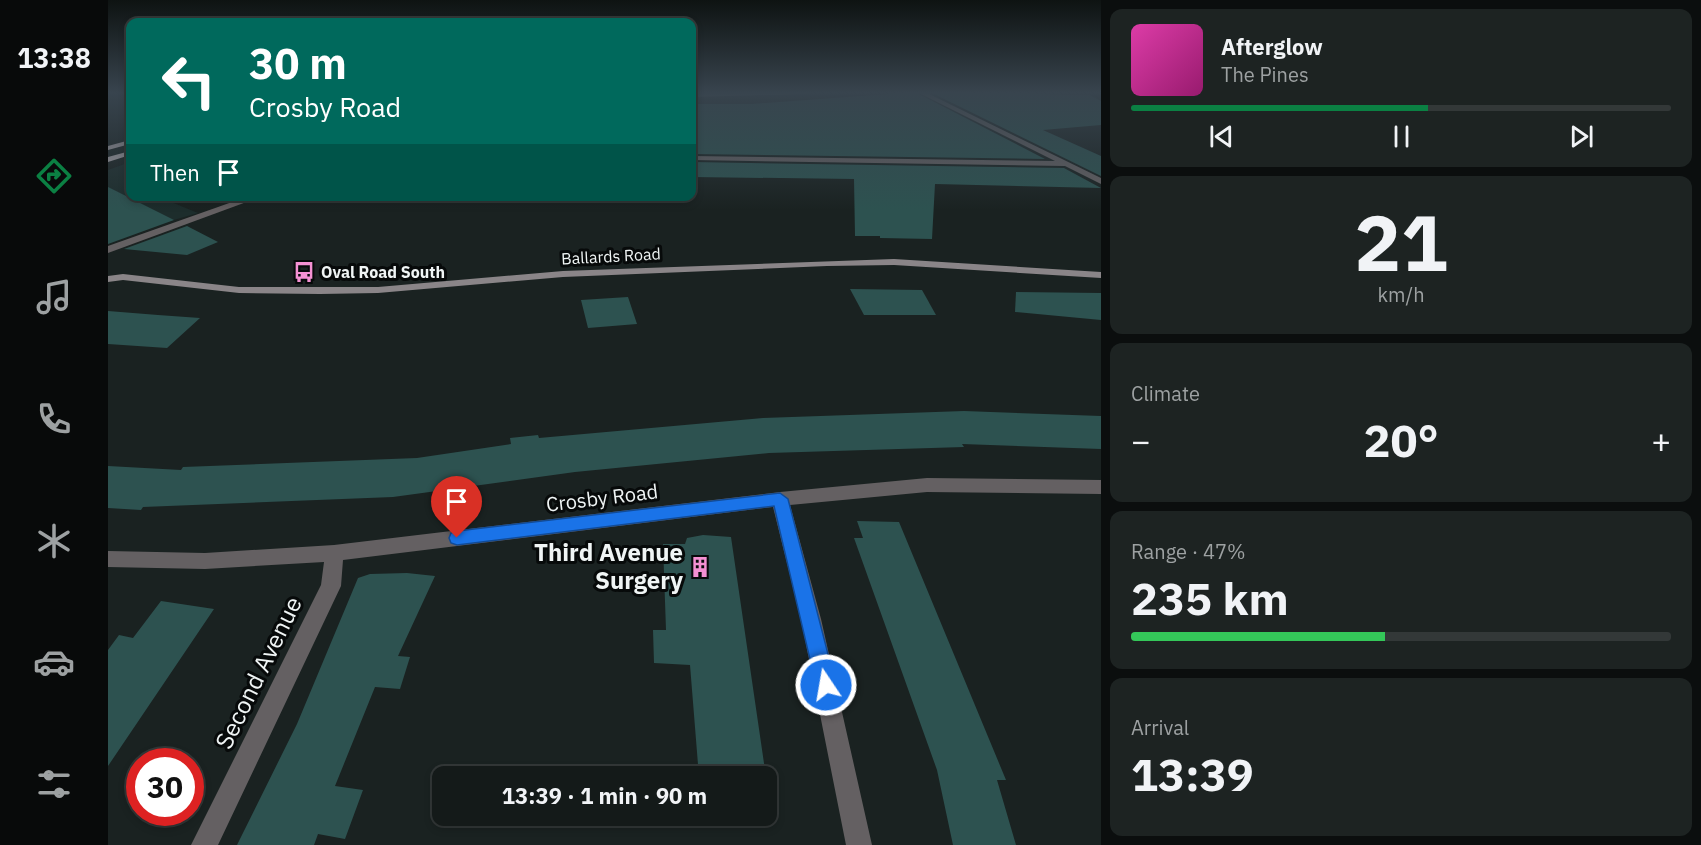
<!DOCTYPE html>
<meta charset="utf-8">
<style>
:root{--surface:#141a19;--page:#1d2322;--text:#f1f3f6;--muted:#9da1a2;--line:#333838;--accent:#0b8043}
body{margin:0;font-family:"IBM Plex Sans",sans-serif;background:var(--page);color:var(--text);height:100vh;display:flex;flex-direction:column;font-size:22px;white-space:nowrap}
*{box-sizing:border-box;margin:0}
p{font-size:20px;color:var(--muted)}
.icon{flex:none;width:33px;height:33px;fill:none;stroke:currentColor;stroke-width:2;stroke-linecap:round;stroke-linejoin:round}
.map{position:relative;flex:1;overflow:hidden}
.panel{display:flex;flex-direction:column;gap:9px;padding:9px;background:#0b0e0e;width:600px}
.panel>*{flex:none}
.top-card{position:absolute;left:18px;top:18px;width:570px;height:183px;border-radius:12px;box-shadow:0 3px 9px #0003,0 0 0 2px var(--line);background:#00695c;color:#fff;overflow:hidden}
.speed{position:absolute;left:18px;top:748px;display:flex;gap:12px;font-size:30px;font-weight:700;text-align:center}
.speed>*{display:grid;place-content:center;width:78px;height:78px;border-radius:50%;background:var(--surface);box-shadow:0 3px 9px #0003,0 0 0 2px var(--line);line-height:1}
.speed .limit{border:9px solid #d22;background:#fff;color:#111}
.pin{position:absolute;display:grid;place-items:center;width:51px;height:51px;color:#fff;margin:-62px -26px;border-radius:50% 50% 50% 0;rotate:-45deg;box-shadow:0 0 6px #0007}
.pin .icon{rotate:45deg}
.me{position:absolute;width:66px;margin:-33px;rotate:348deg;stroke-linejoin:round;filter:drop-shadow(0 0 4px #0008)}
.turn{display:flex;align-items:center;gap:21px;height:126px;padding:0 24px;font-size:27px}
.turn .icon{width:78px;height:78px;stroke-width:2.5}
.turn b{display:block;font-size:42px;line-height:51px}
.then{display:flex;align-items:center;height:57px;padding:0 24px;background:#0003;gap:12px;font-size:22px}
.big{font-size:45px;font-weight:800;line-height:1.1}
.panel .card{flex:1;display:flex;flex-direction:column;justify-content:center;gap:9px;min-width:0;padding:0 21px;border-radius:12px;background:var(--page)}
.panel .dial{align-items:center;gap:0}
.dial b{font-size:78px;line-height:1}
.song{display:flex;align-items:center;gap:18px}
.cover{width:72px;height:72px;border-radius:9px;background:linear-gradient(135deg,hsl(320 70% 55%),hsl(320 70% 35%))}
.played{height:6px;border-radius:3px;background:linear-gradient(90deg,var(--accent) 55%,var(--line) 55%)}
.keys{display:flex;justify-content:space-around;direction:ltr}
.heat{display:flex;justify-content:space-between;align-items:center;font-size:33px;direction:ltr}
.charge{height:9px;border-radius:4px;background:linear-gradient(90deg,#34c759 47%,var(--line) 0)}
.trip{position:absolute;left:324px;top:766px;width:345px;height:60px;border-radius:12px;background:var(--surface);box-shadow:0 3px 9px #0003,0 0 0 2px var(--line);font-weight:800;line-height:60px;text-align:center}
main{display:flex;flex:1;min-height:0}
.menu{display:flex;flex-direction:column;width:108px;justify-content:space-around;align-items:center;background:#080a0a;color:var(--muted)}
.menu .icon{width:42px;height:42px}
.menu .selected{color:var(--accent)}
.menu b{font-size:27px;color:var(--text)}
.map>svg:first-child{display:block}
.built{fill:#1d2d2c}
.building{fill:#2d5250}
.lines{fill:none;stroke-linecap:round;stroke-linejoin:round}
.minor{fill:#646062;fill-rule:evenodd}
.secondary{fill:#8a8588;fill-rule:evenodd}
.primary{fill:#a8a2a6;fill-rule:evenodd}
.route{fill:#1a73e8;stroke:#114b97;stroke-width:1.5}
.labels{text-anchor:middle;stroke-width:6;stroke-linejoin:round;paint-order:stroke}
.far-street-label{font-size:16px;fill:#f0f5f5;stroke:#070a0a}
.far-poi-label{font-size:16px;font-weight:bold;fill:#f0f5f5;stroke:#070a0a;text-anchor:start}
.street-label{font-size:20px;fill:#f0f5f5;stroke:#070a0a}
.near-poi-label{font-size:24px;font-weight:bold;fill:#f0f5f5;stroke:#070a0a;text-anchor:end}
.near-street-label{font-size:24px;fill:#f0f5f5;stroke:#070a0a}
</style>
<main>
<nav class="menu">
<b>13:38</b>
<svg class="icon selected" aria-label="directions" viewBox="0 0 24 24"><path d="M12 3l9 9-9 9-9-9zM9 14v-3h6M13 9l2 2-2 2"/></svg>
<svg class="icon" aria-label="music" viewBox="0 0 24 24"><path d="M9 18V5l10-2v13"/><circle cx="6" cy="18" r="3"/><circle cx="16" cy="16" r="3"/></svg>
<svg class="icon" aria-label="phone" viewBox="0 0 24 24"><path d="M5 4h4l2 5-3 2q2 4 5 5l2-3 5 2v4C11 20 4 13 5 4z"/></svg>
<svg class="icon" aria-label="climate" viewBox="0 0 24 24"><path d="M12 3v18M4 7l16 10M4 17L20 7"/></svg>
<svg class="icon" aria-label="car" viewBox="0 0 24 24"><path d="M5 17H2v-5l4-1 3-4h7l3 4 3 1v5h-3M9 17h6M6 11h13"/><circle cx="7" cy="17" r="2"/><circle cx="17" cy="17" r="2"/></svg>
<svg class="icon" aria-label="filters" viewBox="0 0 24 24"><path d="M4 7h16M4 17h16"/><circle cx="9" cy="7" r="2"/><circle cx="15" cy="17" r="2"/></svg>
</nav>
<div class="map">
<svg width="993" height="845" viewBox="0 0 993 845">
<rect width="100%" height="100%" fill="#1a2221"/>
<path class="built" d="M22,162V196L51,197L90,213L0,239V170Z"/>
<g class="building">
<path d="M807,92L937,159L584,154V104H644Z"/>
<path d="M822,92L982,95L993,101V125L935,130L993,156V176Z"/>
<path d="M584,162L956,168L993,188L827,184L824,239L772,238V236H747L746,179L584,177Z"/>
<path d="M0,187L66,220L0,244Z"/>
<path d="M79,226L110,242L79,255L16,249Z"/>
<path d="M742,289L814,290L828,315H756Z"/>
<path d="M908,292L993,293V320L907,312Z"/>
<path d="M520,297L529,324L480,328L473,300Z"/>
<path d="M0,311L50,315L92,318L59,348L0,344Z"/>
<path d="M856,411L993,416V449L854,444L856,447L661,453L467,472L285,497L35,507L33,510L0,508V466L73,470L75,467L309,458L403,444L402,438L430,435L431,438L655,418Z"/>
<path d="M749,521L791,522L898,780H889L908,845H845L829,770L746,538H755Z"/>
<path d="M595,535L623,537L658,777H591L582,665L546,663L545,630H558L555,544H577L579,538Z"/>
<path d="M299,573L327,576L290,656L302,657L292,689L267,687L227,786L255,790L237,839L210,834L206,845H129L189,724L250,578L262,574Z"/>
<path d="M53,601L106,609L0,766V650L11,635L25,638Z"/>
</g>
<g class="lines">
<g class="minor">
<path d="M701,92L698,94L584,97V93Z"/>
<path d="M809,92H817L993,178V184L957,166L584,160V156L947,161Z"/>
<path d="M141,196H155L0,253V246Z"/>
<path d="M819,478L993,480V494L819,492L682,505L713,619L764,845H738L693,619L665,507L235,560L233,586L110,845H83L213,585L216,562L97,569L0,567V551L97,553L226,545L672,492Z"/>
</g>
<path class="secondary" d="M786,259L993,272V278L786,265L719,266L455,277L270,293L212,294L131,293L15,280L0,282V276L15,274L131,287H270L455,271Z"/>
<g class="primary">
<path d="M22,140V144L0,150V146Z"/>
<path d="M22,151V155L0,162V157Z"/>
</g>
</g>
<linearGradient id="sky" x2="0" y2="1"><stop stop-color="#0e1312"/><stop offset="0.44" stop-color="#38444e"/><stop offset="1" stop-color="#38444e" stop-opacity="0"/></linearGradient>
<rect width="993" height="210" fill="url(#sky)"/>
<path class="route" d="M672,493L680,499L728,685L725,692L718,695L711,692L708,685L666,506L349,545L343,543L341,538L343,533L349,531Z"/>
<defs>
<symbol id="bus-bare" viewBox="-9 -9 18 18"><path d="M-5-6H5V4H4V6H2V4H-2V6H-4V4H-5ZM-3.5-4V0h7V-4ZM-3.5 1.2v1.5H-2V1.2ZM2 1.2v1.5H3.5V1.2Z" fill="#f491d3" stroke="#070a0a" stroke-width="2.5" paint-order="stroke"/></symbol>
<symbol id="building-bare" viewBox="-9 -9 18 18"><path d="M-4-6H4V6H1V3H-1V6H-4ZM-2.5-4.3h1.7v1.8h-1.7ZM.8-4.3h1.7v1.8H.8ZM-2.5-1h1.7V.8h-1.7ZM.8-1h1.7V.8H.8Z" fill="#f491d3" stroke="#070a0a" stroke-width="2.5" paint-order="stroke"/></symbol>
</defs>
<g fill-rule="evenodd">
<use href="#bus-bare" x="181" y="257" width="30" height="30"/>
<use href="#building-bare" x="577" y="552" width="30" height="30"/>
</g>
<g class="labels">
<g class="far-street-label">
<text transform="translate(503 256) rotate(-3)" y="6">Ballards Road</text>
</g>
<g class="far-poi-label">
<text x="213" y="278">Oval Road South</text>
</g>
<g class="street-label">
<text transform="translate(494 498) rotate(-7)" y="7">Crosby Road</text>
</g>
<g class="near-poi-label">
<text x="575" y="561">Third Avenue<tspan x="575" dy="28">Surgery</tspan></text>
</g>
<g class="near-street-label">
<text transform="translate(151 673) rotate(-64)" y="8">Second Avenue</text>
</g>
</g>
</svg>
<div class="speed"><div class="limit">30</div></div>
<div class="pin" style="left:349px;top:538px;background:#d93025"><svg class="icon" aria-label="arrive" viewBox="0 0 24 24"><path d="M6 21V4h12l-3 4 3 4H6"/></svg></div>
<svg class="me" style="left:718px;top:685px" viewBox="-20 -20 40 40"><circle r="17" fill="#1a73e8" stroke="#fff" stroke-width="3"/><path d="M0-11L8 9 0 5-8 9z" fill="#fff"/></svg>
<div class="trip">13:39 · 1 min · 90 m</div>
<div class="top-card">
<div class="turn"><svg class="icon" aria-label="left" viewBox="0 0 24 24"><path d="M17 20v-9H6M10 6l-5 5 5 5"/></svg><div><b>30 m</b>Crosby Road</div></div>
<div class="then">Then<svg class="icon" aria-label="arrive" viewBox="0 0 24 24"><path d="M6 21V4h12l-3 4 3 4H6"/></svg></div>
</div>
</div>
<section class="panel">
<div class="card">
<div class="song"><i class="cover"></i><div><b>Afterglow</b><p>The Pines</p></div></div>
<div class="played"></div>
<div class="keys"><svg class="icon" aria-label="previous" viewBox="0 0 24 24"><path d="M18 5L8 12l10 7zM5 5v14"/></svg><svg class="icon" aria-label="pause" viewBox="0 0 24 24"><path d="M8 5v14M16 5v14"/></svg><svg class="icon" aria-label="next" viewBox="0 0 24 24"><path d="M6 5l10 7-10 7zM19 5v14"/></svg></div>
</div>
<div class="card dial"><b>21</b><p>km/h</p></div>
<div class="card"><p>Climate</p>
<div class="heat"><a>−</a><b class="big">20°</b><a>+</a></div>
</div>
<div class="card"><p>Range · 47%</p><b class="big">235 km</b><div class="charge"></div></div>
<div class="card"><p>Arrival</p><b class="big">13:39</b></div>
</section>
</main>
